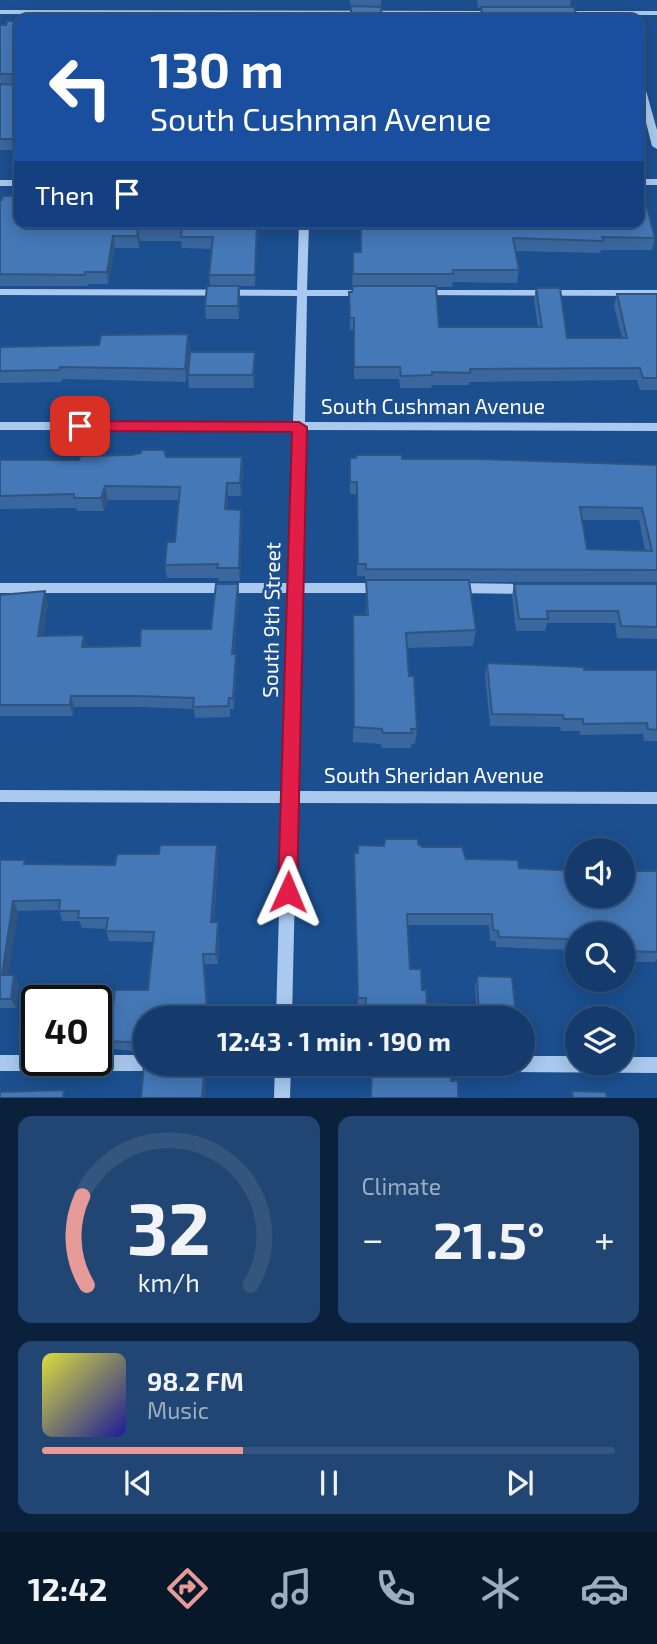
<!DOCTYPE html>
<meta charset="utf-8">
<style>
:root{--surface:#143b6b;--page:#214673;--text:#f1f3f6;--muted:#9dadc1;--line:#33557e;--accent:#e69b98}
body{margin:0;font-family:"Exo 2",sans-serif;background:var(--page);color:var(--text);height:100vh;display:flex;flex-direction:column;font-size:26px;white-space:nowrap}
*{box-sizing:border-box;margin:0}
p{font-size:23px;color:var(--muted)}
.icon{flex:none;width:38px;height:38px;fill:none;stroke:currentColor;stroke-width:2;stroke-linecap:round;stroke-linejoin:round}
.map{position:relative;height:1098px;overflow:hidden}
.details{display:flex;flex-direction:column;gap:18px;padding:18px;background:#0b203b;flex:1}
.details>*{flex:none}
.banner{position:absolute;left:14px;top:14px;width:630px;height:214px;border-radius:14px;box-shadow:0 4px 18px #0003,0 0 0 2px var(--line);background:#1a4fa0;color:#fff;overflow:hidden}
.fabs{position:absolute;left:565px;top:838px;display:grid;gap:14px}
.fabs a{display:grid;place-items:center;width:70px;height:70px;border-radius:50%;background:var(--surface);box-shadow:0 4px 18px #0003,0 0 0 2px var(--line);font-size:35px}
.speed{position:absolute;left:21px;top:985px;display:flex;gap:14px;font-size:35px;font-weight:700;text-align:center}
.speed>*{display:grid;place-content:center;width:91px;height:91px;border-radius:50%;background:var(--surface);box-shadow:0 4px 18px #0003,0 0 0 2px var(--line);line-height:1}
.speed .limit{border:4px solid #111;border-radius:10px;background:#fff;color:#111}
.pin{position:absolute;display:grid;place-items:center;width:60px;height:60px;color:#fff;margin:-30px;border-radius:14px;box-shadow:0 4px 10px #0006}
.me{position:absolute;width:77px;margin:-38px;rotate:1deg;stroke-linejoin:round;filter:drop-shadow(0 0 5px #0008)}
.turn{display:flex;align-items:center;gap:24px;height:147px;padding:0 21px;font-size:32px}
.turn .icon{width:91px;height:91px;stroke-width:2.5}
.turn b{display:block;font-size:49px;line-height:60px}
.then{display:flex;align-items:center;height:66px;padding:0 21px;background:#0003;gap:14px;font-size:26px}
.big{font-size:52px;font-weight:700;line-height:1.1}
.details .tile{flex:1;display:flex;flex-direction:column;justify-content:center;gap:10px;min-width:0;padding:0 24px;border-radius:14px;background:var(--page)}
.details .dial{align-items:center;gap:0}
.dial svg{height:182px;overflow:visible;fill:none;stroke:var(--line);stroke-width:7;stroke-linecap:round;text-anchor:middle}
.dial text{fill:var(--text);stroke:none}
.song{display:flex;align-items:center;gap:21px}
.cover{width:84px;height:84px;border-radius:10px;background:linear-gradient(135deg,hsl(60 70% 55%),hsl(240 70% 35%))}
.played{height:7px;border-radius:4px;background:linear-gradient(90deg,var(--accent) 35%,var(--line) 35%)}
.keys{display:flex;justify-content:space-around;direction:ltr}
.heat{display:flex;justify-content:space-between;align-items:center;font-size:38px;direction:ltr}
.details .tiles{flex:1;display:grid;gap:18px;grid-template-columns:1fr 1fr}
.tile:last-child{grid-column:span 2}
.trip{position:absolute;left:133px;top:1006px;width:402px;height:70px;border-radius:35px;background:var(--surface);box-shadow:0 4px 18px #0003,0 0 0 2px var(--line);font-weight:700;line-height:70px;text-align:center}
.menu{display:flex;height:112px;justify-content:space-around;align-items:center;background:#08182b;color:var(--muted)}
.menu .icon{width:49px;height:49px}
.menu .active{color:var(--accent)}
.menu b{font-size:32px;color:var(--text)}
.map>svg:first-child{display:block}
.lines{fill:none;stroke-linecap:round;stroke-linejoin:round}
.minor{fill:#a9c9ee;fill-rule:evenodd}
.wall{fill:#3a679d;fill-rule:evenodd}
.shaded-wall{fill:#305480}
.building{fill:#4478b7;stroke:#305480;stroke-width:2;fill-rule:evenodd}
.route{fill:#e11d48;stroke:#92132f;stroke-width:2}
.labels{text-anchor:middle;stroke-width:5;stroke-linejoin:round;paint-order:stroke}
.street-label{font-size:21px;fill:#fff;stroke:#1b4f8f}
</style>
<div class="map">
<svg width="657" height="1098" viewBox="0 0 657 1098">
<rect width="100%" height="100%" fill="#1b4f8f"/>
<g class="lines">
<g class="minor">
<path d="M0,10L497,11L501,13L497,15L0,14Z"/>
<rect x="557" y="11" width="100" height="4"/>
<path d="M639,78L643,80L657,130V149L652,146L639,95Z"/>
<rect x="639" y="179" width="18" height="6"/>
<rect x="0" y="180" width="19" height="6"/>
<path d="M299,222H309L307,290H364L369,293L364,296H307L305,422L657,423V431L304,430L301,583H380L384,585L386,588L384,591L380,593H301L297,791L657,792V804L297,803L292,1018H276L282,803L0,802V790L283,791L288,593H0V583H289L293,430H0V422H293L297,296L0,295V289L297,290Z"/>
<path d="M420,290H657V296L416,295L415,293Z"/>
<path d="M454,583L531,584L535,586L537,589L535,592L531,594L454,593L450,591L448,588L450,585Z"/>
<path d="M0,1055H37V1060H96V1055H145V1064H153L151,1069L145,1071H0Z"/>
<path d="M523,1056H578V1064H623V1057H657V1073L490,1072L484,1070L482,1064H523Z"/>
<path d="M275,1064H291L290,1098H274Z"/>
</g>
</g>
<g class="wall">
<path d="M350,0H381V7L350,8Z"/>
<path d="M477,0H571L570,7L578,19H589H480L481,8H478Z"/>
<path d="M19,21V150H0V25H6Z"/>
<path d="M0,200L19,222H258L255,286H239L240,298L239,319H206L205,306L210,286L209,275L212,249L182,248L181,241H140L139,248H115L108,284H88L87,286H0Z"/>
<path d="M360,222L655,238L652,250H601L600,253L515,251L519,270L517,283L453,282L452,287H436L439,327H538L534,300L536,288L567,338H622L614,306L617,294H657V390H640L637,380L469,382V385H432L431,388H400L399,379H354L353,330H350L349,292H352L353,252H361Z"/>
<path d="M190,346L186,382L62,379V382L0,383V347Z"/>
<path d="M255,352V365L254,388H189L188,375Z"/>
<path d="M166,457H242L243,470L241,496H228L227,509L241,510L242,523L240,581H219L218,578H167L165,565L175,542L179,500H108L104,511H77L76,508L0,509V460H79Z"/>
<path d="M350,458L402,459L657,465V582H469L476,630L473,646L407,648L409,676L417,729L415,744H411V748H382L381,744L353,742V630L366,615V581H365V576H357V494H350ZM582,520H639L645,550L587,549Z"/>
<path d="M238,584L239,596L234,654L237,665L234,709H230V717L195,718L194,709L140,707H74L73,716H0V595L48,603L43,635L87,647L140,646L211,629Z"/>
<path d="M514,584H657V639L617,638L615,623H547L545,631H516L512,596Z"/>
<path d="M487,663L584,670H657V741H644L643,734L580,735V731H561L560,727L490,726L485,674Z"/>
<path d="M418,844L423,847L466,859L519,868L578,871H657V959L655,962H623V934H578V955H567V950L496,947V941H490L489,925H408L410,969L422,990L427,1003L447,1018H365V1008H358L354,853L384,846Z"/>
<path d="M218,855L214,922H218L219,932L218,964H205L208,1011L213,1012L214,1018H145V1052L113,1049L109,1041L148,990L153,942L109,941L106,931L107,929L82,928L79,921H62L59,910L18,911L8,975H14L19,985L16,1008H0V860L26,864L115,865Z"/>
<path d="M477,976L516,1018H477L475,986Z"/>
<path d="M37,1001V1048H22L18,1039Z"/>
</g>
<g class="shaded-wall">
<path d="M257,222H258L255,286V275Z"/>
<path d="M138,229L140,241L139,248L137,236Z"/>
<path d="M113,236L115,248L108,284L107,272Z"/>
<path d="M239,286L240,298L239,319L238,306Z"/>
<path d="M188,334L190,346L186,382L185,369Z"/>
<path d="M255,352V365L254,388L253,375Z"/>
<path d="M242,457L243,470L241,496L240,483Z"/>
<path d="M227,483L228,496L226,522L225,509Z"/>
<path d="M105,486L108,500L104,511L101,498Z"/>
<path d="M241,510L242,523L240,581L239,568Z"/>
<path d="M238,584L239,596L233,665L232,654Z"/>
<path d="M45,591L48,603L41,647L38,636Z"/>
<path d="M84,635L87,646L85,658L82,647Z"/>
<path d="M236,654L237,665L234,709L233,698Z"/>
<path d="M71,696L74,707L73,716L70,705Z"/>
<path d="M217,845L218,855L213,932L211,922Z"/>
<path d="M13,901L18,911L7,984L2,975Z"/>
<path d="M218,922L219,932L218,964L216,954Z"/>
<path d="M203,954L205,964L208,1018L207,1011Z"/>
<path d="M14,975L19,985L16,1008L11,999Z"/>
<path d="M205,1064H207L205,1098H202Z"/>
</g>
<g class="building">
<path d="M351,6L381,7L382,19H351Z"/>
<path d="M481,7H574L578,19H589H483Z"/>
<path d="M7,21H19V76L17,74H0V25H6Z"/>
<path d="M19,77V139H0V84L17,85Z"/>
<path d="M3,196H19V222H257L255,275H209L213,237H181L182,229H138L137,236H113L107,272H85V275L0,274V200H2Z"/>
<path d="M639,196H644L655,238L602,237L603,241L513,238L519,270H453V274H353V252H361V222H639Z"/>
<path d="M207,286H239L238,306H205Z"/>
<path d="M353,286H436L439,327H542L536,288H560L567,338H627L617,294H657V378H643L640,368L470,369V373L432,372V375L401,376L400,367H354V318H350L349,292H352Z"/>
<path d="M188,334L185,369L60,367L59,370L0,371V347L99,345L101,335Z"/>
<path d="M190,352H255L253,375H188Z"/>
<path d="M141,450H164L166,457H242L240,483H227L225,509L241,510L239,568H217L218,564L165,565L167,542H175L180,487L105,486L101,498H74V494L0,496V460H79L80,456L131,455L141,453Z"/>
<path d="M356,455H402V459H481L657,465V570L366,569V564H358L357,482H350V458H356ZM580,507L642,508L652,551L587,549Z"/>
<path d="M366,580H469L476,630L406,633L409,676H414L417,729H411L412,733H383L382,729L354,727L353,615H368Z"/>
<path d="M216,584H238L232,654H236L233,698H229L228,706L193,707L194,698L138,696H71L70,705H0V595L45,591L38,636L84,635L82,647L140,646L141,629H211Z"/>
<path d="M514,584H657V627L621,626L618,611H547L548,619H519Z"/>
<path d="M487,663L584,667V670H657V730L648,729L647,723L583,724V719H564L563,715L492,714Z"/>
<path d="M385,839H418V844L423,847H462L466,859L518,860L519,868L578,871V896H623V871H657V952L623,951V934H578V945H571L570,939L499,937L498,931L493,930L492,914H407L410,969H421L422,990H426L427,1003L446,1004L447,1018H366V998H358L354,853H358V845L384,846Z"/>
<path d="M160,845H217L211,922H218L216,954H203L207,1011L213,1012L212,1018H145V1043L109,1041L115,990H148L154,932L106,931L108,918H78L79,911H59L60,900L13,901L2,975H14L11,999H0V860H25L24,864L115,865L117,854H159Z"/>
<path d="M477,976L512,977L516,1018H479Z"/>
<path d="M24,1000H62V1001H37V1039H18Z"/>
<path d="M144,1064H205L202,1098H141Z"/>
<path d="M372,1064H450L451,1081H458V1098H360H371Z"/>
<path d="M0,1087V1092L64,1090L63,1098H0Z"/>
<path d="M572,1091L606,1092L607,1098H573Z"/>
</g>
<path class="route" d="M80,421L299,422L307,427L297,892L294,899L288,901L281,899L278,892L292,432L80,431L72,426Z"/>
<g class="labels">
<g class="street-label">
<text x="433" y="414">South Cushman Avenue</text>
<text transform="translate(272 620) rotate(-89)" y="7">South 9th Street</text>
<text x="434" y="783">South Sheridan Avenue</text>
</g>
</g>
</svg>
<div class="fabs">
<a><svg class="icon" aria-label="sound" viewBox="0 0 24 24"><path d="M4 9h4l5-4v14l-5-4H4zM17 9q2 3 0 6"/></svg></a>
<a><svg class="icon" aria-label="search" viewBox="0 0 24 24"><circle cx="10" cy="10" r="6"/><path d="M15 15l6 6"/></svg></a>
<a><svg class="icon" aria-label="layers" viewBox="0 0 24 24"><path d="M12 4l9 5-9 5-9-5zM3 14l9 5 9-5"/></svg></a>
</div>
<div class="speed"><div class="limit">40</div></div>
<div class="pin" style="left:80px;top:426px;background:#d93025"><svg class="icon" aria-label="arrive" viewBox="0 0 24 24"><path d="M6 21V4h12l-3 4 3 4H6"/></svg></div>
<svg class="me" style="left:288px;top:892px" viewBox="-20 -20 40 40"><path d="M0-17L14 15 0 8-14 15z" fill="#e11d48" stroke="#fff" stroke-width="4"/></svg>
<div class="trip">12:43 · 1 min · 190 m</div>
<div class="banner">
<div class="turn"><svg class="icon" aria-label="left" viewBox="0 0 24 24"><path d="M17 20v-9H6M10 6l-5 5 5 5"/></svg><div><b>130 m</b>South Cushman Avenue</div></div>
<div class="then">Then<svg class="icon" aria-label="arrive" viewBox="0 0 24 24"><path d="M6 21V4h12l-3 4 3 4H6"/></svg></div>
</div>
</div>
<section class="details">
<div class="tiles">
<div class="tile dial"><svg viewBox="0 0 100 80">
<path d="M14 69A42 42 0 1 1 86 69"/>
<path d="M14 69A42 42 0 0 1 12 30" stroke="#e69b98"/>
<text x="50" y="56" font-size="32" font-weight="700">32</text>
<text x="50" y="72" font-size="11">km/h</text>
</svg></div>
<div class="tile"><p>Climate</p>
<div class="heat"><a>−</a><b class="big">21.5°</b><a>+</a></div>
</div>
<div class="tile">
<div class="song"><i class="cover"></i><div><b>98.2 FM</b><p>Music</p></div></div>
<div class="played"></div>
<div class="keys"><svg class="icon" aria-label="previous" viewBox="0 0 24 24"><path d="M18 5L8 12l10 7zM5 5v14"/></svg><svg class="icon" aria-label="pause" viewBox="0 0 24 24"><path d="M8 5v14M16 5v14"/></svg><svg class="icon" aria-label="next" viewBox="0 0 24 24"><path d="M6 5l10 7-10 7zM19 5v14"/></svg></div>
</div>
</div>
</section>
<nav class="menu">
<b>12:42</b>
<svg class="icon active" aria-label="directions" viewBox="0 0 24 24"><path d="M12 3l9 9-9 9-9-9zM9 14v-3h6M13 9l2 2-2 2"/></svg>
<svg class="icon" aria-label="music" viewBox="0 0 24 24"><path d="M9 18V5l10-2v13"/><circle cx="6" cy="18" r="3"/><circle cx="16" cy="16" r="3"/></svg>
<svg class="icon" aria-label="phone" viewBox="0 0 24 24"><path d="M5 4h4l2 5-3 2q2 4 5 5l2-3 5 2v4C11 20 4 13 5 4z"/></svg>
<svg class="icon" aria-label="climate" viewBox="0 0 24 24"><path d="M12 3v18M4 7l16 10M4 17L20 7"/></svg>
<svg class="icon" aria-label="car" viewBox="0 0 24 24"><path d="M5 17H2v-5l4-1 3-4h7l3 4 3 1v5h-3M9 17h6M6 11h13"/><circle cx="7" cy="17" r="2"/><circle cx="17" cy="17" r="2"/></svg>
</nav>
